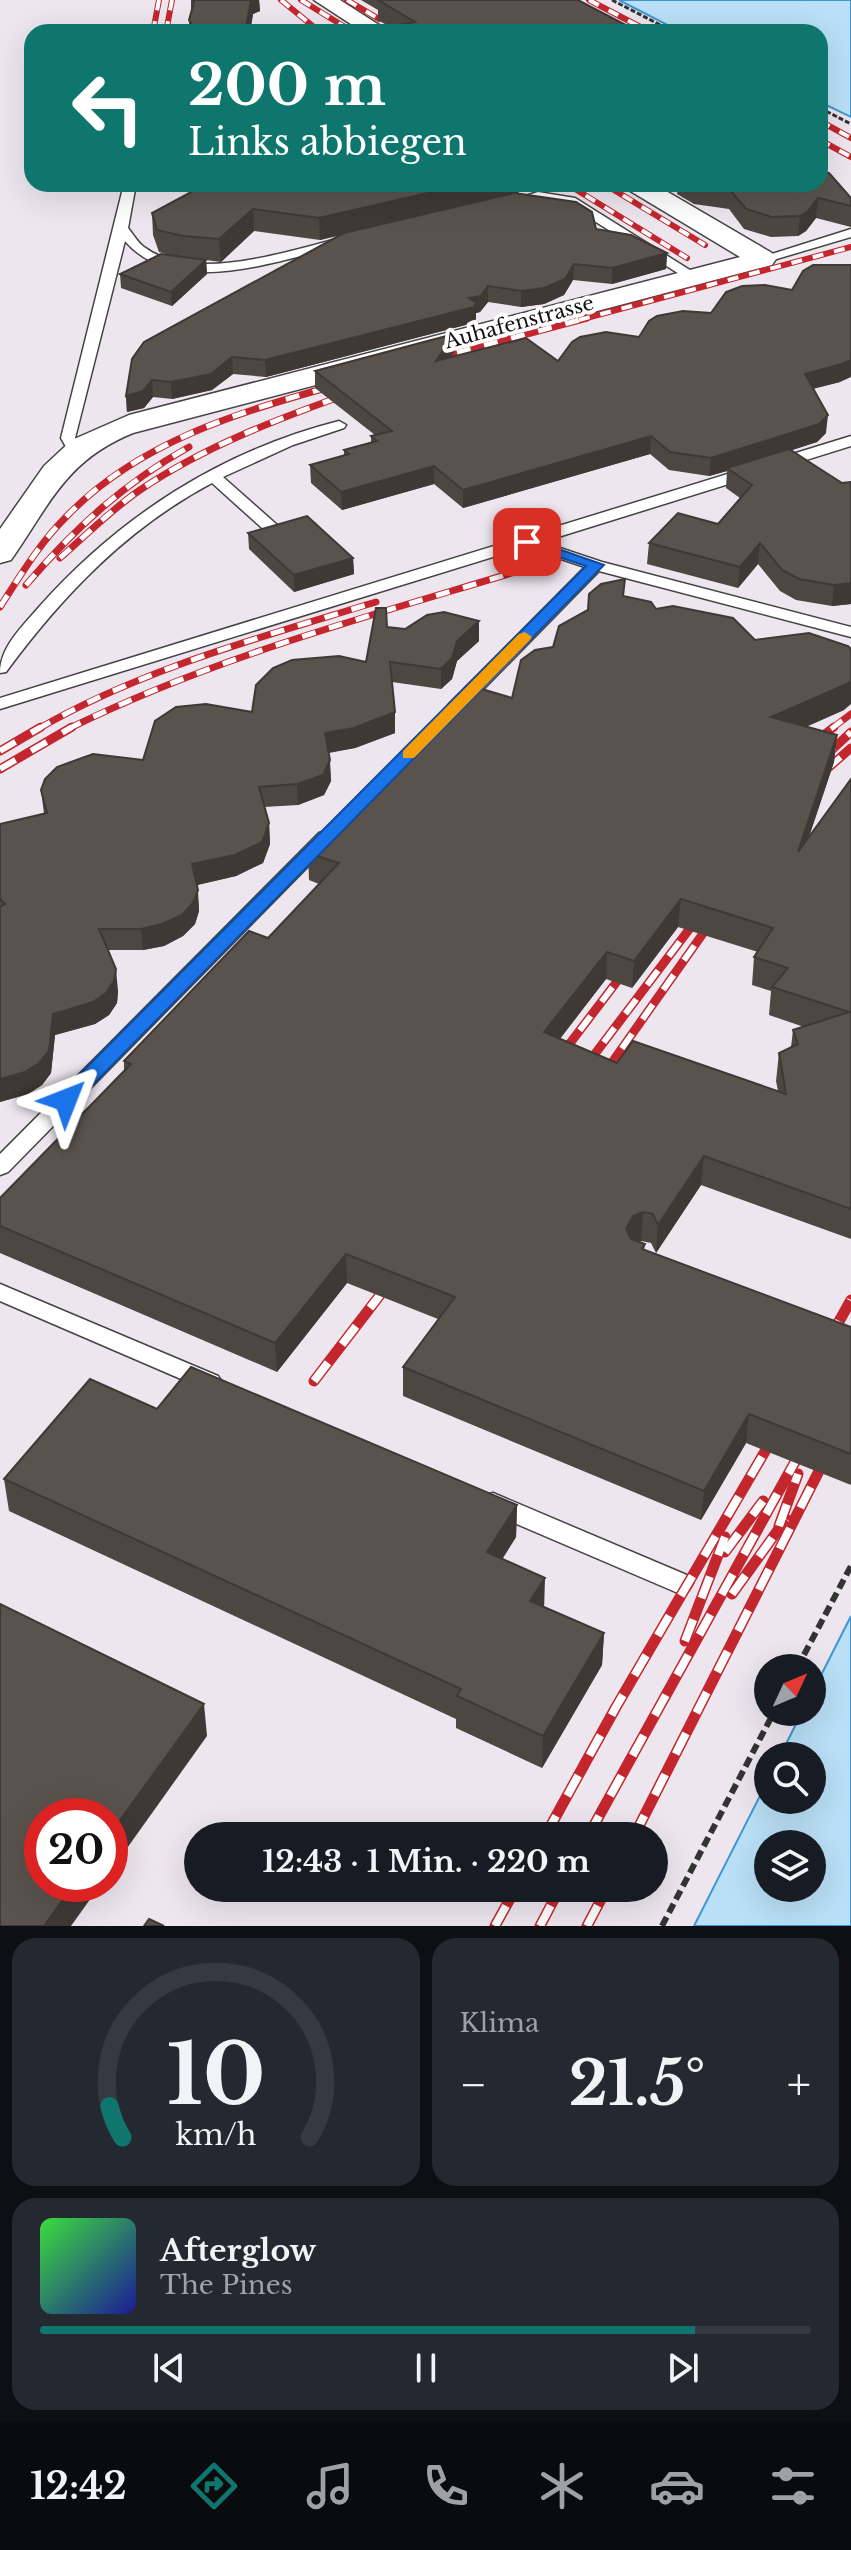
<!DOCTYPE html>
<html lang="de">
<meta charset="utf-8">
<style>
:root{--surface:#171b24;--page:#242831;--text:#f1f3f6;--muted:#9ea1a6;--line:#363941;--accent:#0f766e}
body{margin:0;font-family:"Libre Baskerville",serif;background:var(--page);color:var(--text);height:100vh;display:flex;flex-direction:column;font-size:30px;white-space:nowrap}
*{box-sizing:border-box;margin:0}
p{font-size:26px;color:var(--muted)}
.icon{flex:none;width:44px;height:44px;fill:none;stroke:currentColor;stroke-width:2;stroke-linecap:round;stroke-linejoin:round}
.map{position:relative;height:1926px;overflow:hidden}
.drawer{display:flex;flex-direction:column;gap:12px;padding:12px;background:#0d0f14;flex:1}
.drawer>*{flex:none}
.top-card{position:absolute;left:24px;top:24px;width:804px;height:168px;border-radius:24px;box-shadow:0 8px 32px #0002;background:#0f766e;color:#fff;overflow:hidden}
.needle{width:52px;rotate:46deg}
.fabs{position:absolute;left:754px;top:1654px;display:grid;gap:16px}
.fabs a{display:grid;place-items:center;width:72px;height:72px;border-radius:50%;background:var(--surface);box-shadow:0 8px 32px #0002;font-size:40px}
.speed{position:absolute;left:24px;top:1798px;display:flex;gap:16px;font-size:40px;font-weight:700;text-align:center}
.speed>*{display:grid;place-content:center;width:104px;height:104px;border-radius:50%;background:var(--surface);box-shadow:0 8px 32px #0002;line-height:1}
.speed .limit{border:12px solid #d22;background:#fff;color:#111}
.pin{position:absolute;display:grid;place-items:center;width:68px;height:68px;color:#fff;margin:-34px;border-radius:16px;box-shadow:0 4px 12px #0006}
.me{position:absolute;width:88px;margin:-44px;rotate:45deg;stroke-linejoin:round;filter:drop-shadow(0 0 6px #0008)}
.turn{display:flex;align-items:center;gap:28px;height:168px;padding:0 32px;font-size:36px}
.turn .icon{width:104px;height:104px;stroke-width:2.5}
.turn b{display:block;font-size:56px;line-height:68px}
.big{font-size:60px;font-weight:700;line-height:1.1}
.drawer .card{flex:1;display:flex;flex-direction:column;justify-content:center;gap:12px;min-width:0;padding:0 28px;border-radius:24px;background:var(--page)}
.drawer .dial{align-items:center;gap:0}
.dial svg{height:208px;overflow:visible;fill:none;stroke:var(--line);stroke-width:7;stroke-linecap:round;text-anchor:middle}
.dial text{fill:var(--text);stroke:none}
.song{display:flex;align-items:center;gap:24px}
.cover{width:96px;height:96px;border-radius:12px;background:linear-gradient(135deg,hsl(120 70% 55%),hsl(240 70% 35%))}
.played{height:8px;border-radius:4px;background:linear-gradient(90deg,var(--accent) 85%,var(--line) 85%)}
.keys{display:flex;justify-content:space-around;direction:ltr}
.heat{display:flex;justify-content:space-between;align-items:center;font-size:44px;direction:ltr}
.drawer .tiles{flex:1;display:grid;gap:12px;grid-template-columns:1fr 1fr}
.card:last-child{grid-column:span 2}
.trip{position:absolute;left:184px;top:1822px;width:484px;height:80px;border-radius:40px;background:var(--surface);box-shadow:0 8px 32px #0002;font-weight:700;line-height:80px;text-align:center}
.menu{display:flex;height:128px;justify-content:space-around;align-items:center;background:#090b0e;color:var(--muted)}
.menu .icon{width:56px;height:56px}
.menu .selected{color:var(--accent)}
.menu b{font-size:36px;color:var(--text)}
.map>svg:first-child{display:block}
.industrial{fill:#eee6ef;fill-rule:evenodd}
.water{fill:#b9e0f7;stroke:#3f96cf;stroke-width:2;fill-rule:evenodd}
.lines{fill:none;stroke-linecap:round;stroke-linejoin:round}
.lane-casing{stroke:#444;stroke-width:3}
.street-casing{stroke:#444;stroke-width:3}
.path-far1{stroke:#333;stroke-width:3;stroke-dasharray:5 2;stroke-linecap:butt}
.path{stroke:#333;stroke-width:6;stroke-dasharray:10 5;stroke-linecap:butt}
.lane{fill:#fff;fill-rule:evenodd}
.street{fill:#fff;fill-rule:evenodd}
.rail-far3-casing{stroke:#c4262e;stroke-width:6}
.rail-far2-casing{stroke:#c4262e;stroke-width:7}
.rail-far1-casing{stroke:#c4262e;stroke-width:9}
.rail-casing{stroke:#c4262e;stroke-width:11}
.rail-far3{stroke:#fff;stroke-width:4;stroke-dasharray:11;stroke-linecap:butt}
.rail-far2{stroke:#fff;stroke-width:5;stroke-dasharray:14;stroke-linecap:butt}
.rail-far1{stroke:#fff;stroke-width:6;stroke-dasharray:18;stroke-linecap:butt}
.rail{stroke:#fff;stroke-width:8;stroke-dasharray:23;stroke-linecap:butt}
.wall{fill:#4d4742;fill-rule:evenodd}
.shaded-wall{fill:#3f3936}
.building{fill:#5a524d;stroke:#3f3936;stroke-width:2;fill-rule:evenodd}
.route{fill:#1a73e8;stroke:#114b97;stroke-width:2}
.slow{fill:#f59e0b}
.labels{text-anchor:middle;stroke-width:8;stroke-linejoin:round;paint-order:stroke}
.far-street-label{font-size:20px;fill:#111;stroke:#fff}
</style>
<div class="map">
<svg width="851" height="1926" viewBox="0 0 851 1926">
<rect width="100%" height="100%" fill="#fffdf5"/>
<path class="industrial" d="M0,0H619L681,32H32V184H820V102L851,117V1616L812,1693V1668H768V1712H802L780,1756H768V1780L694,1926H0ZM42,1816H110V1884H42ZM198,1836H654V1888H198Z"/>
<g class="water">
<path d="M619,0H851V117L820,102V32H681Z"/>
<path d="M851,1616V1926H694L768,1780V1800H812V1756H780L802,1712H812V1693ZM768,1844H812V1888H768Z"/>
</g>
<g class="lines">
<defs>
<g id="lane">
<path d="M124,184H136L128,228C133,234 138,243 144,247C192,284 288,251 341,238L348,242C336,251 315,252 301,256C246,270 167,290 125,241L75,438L83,451L75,456L70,454L61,438Z"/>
<path d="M538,192L575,198L701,277L689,280L567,204L538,200L513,206L507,202Z"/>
<path d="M851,229V237L763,263L756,259Z"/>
<path d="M339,421L346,425L344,428L293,445L223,477L284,531V537H272L212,483C127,528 62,596 6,672L0,673C0,647 22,627 39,607C120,516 221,451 339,421Z"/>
<path d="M851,436V446L542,542L602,562L851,627V637L599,571L462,711H450L447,707L450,703L585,567L525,547L0,709V698Z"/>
<path d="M326,831L333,833L335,837L333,841L8,1172L0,1175V1154L319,833Z"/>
<path d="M0,1284L218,1376L222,1382L218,1388L210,1391L202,1388L0,1301Z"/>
<path d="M493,1493L689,1576L693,1583L689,1590L680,1594L671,1590L484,1510L480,1503L484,1496Z"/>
</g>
<g id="street">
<path d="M314,0H340L390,32H363Z"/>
<path d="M623,184H654L772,253L776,259L772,265L133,433C66,460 50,504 11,560L0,563V529L44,466L72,440L129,415L740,257L627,189Z"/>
</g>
</defs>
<use href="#lane" class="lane-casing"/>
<use href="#street" class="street-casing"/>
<g class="path-far1">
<path d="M612,0L674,32"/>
<path d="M820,108L851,124"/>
</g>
<g class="path">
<path d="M797,1668L851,1566"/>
<path d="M662,1926L774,1712"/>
</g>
<use href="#lane" class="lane"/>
<use href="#street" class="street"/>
<defs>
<g id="rail-far3">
<path d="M281,0L320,32"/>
<path d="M301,0L353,32"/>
<path d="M347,0L379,19"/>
<path d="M589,0L650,32"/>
<path d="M153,32L159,0"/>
<path d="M166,32L172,0"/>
<path d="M820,121L851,138"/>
<path d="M820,140L851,157"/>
<path d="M567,184L687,258"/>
<path d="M604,184L705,245"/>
<path d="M579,320L851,247"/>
</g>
<g id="rail-far2">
<path d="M430,360L587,318"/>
<path d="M60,558C86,535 111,510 140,490C205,446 280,418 353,392"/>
<path d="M26,585C74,529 124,483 189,447"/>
<path d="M0,607C20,576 39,544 65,518C136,443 240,411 337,385"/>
<path d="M38,729C141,669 262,637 376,602"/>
<path d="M68,729C214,657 370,616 525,569"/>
<path d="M831,729L851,714"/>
</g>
<g id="rail-far1">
<path d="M808,747L834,727"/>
<path d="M0,751L41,727"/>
<path d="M821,760L851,732"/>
<path d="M0,769L72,727"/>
<path d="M827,769L851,748"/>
<path d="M558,1059L628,967"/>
<path d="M582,1071L703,911"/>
<path d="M601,1078L716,915"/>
</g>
<g id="rail">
<path d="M828,1341L851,1300"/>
<path d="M314,1381L380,1295"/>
<path d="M779,1526L798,1474"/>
<path d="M725,1552L763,1501"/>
<path d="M732,1594L786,1519"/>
<path d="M685,1641L725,1537"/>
<path d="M545,1836L616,1707L767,1448"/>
<path d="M588,1836L796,1460"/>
<path d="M634,1836L820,1469"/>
<path d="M495,1926L516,1888"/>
<path d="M540,1926L560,1888"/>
<path d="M587,1926L607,1888"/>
</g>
</defs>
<use href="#rail-far3" class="rail-far3-casing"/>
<use href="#rail-far2" class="rail-far2-casing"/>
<use href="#rail-far1" class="rail-far1-casing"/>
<use href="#rail" class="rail-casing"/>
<use href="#rail-far3" class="rail-far3"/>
<use href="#rail-far2" class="rail-far2"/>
<use href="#rail-far1" class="rail-far1"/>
<use href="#rail" class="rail"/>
</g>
<g class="wall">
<path d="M191,0H259L260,11L253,14L250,32H188L189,29V20L191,12Z"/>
<path d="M361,0H578L390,27L378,20V10Z"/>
<path d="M178,184H521L518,194L596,229L667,253L666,269L612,284L573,280L564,295L544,304L521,307L488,302L480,312L476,313V319L473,323L266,377L233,374L212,390L172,399L153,397L144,408L127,412L126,396L339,235L320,240L254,231L221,262L206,260L207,274L172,306L121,288L120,274L173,256L159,252L153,235L152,213L191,192Z"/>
<path d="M678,184H820L851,198V227L816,218L806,231L798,236L771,237L744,229L729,209L694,204L677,194Z"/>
<path d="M454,334V352L450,358L558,361L840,382L813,389L826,433L817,442L792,450L842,483L851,482V604L832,606L796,600L780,591L758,564L738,588L647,564L649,543L718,524L740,498L726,488L727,471L709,476L669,470L650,454L463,508L434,484L342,510L311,483L310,465L344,456V450L371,442V436L375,435L315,388V371Z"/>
<path d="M248,533L353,558L354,574L294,592L249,549Z"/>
<path d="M624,597L656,609L755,640L844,710L806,727L837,735L834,762L809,836L851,779V1239L701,1185L656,1253L651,1243L641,1241L639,1242L645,1244L644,1250L851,1327V1485L746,1443L701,1520L403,1396V1367L438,1319L347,1283L277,1372L0,1253V1198L124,1070V1061L268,938L319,884L309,880L308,853L512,698L553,647ZM678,927L758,952L754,957L752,985L771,991L769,1015L804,1027L793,1030L791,1047L779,1053L776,1081L778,1091L617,1063L560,1039L606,979L632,988Z"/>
<path d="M387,627L479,641L457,661L452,679L441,689L392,682L395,733L355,748L329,753L331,781L324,795L298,805L264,807L269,823L270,844L263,863L236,876L197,885L199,911L195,924L183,936L164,946L143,950H108L118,991L117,1003L109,1015L95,1024L55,1035L51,1073L42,1085L28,1094L0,1102V824L44,814L41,790L143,760L366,662Z"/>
<path d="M157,1409L517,1505L516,1537L503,1558L544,1607L604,1633L602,1665L542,1768L456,1728V1719L9,1511L4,1479Z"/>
</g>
<g class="shaded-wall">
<path d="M251,0H259L260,11L253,14L250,32H245Z"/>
<path d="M467,184H521L518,194L320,240L319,218Z"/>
<path d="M818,198L816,218L806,231L798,236L800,216Z"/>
<path d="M253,209L254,231L221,262L219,239Z"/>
<path d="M667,253L666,269L612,284V268Z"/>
<path d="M206,260L207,274L172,306L171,292Z"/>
<path d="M574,264L573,280L564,295L544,304L521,307V291Z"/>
<path d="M488,286V302L480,312L476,313V319L473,323L266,377L265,360L469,298Z"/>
<path d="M454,334V352L436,379V361Z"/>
<path d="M232,357L233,374L212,390L172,399L171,382Z"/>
<path d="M851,360V377L840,382L803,391L805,374Z"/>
<path d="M152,380L153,397L144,408L127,412L126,396Z"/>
<path d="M828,415L826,433L817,442L730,470L727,468V471L709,476L711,458Z"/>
<path d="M651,436L650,454L463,508V490Z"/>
<path d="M434,466V484L342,510L341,492Z"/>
<path d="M760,543L758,564L738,588L740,567Z"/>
<path d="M353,558L354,574L294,592V575Z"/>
<path d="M851,583V604L832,606L834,585Z"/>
<path d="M479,621V641L457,661L452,679L441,689V669L457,641Z"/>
<path d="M851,681V704L844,710L768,743L771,717Z"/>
<path d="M395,712V733L355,748L325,753V733Z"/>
<path d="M837,735L834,762L795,879L798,852Z"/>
<path d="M330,760L331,781L324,795L298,805L297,784Z"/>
<path d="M269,823L270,844L263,863L236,876L193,886L192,864Z"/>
<path d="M198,890L199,911L195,924L183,936L164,946L143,950L141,929Z"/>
<path d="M681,899L678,927L632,988L634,961Z"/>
<path d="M607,952L606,979L543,1060L544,1032Z"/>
<path d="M116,969L118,991L117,1003L109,1015L95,1024L55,1035L51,1073L42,1085L28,1094L0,1102V1079L53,1014Z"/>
<path d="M704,1156L701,1185L656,1253L658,1225Z"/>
<path d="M643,1212L641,1241L631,1245L626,1229L633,1216Z"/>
<path d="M346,1254L347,1283L277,1372L275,1343Z"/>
<path d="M749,1414L746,1443L701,1520L704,1491Z"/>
<path d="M517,1505L516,1537L486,1584L487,1552Z"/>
<path d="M545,1578L544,1610L530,1601Z"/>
<path d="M604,1633L602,1665L542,1768L543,1736Z"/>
<path d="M204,1704L207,1736L110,1872V1834Z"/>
<path d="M74,1884H101L71,1926H44Z"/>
</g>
<g class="building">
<path d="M193,0H251L245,32H188L192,25L189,20L194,2Z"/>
<path d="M378,0H578L639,32H365L415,22Z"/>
<path d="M820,171L829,173L851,198V206L818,198L808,211L800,216L772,217L746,209L730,190L695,184H820Z"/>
<path d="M206,184H467L319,218L253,209L219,239L183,236L157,230L152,213Z"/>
<path d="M514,193L576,202L592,212L596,229L631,235L667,253L612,268L574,264L565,279L544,288L521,291L488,286L481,296L469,298L476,303L474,307L265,360L232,357L211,374L171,382L152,380L143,391L126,396L132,359L144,342L344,233Z"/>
<path d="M161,254L206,260L171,292L120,274Z"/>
<path d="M813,265H851V360L842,364L805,374L828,415L819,424L711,458L670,452L651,436L463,490L434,466L341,492L310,465L349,454L344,450L377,441L371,436L392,431L315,371L454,334L436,361L526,338L558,361L572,342L580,337L606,332L639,337L649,321L657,316L683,311L711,313L726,292L742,286L765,285L792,290L803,271Z"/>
<path d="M789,449L842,483L851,482V583L834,585L799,579L782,570L760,543L740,567L649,543L678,513L718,524L752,485L727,468Z"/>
<path d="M307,516L353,558L294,575L248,533Z"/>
<path d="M625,579L623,596L651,602L656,609L673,606L733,618L755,640L809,633L848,646L851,649V681L847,684L771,717L837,735L798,852L851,779V1209L704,1156L658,1225L653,1214L643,1212L633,1216L626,1229L631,1239L645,1244L642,1249L851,1327V1454L749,1414L704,1491L403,1367L455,1297L346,1254L275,1343L0,1226V1198L131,1064L124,1061L249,931L268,938L339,863L308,853L468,685L512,698L521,660L535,650L553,647L559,626L588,610L589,594L601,584ZM681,899L773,928L754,957L788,968L772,987L849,1012L793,1030L798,1044L779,1053L786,1094L633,1041L617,1063L544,1032L607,952L634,961Z"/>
<path d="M376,608H386L387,627L405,629L427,615L444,612L479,621L457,641L452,658L441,669L390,662L395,712L354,728L325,733L330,760L323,775L297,784L259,787L269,823L262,842L235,855L192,864L198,890L193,903L182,915L162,924L141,929H99L116,969L114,981L106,993L93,1002L53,1014L49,1051L39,1063L25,1072L0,1079V907L5,904L0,899V824L47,813L41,790L45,779L57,767L93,754L143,760L155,721L176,707L206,704L252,712L256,685L273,668L292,660L339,656L366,662Z"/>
<path d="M191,1367L517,1505L487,1552L545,1578L530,1601L604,1633L543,1736L457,1696L461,1689L4,1479L90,1379L157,1409Z"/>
<path d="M0,1604L204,1704L110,1834V1816H42V1884H74L44,1926H0Z"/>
<path d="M149,1919L164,1926H144Z"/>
</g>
<path class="route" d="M527,538L604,565L73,1105H59L57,1100L59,1095L586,566L522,545L520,542Z"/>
<path class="slow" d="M525,632L532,637L530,640L414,758H403V751L519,634Z"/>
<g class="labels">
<g class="far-street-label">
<text transform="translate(519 322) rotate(-15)" y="7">Auhafenstrasse</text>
</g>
</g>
</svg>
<div class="fabs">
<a><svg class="needle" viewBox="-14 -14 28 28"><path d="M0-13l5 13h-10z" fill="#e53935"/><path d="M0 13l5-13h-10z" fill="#9ea1a6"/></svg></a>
<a><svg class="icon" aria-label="search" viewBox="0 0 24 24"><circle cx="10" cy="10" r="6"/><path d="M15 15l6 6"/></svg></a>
<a><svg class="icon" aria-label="layers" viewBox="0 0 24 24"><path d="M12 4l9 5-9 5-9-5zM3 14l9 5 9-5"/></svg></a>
</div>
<div class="speed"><div class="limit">20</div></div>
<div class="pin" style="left:527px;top:542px;background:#d93025"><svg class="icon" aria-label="arrive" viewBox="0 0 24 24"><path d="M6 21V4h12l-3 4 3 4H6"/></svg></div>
<svg class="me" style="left:66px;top:1100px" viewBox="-20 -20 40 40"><path d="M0-17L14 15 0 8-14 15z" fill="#1a73e8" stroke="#fff" stroke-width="4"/></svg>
<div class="trip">12:43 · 1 Min. · 220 m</div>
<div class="top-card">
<div class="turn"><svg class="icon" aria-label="left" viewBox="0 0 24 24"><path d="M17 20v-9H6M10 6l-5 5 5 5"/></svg><div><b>200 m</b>Links abbiegen</div></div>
</div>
</div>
<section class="drawer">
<div class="tiles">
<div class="card dial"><svg viewBox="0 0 100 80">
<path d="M14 69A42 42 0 1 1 86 69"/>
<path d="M14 69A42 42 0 0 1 9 57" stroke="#0f766e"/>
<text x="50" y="56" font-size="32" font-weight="700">10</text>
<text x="50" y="72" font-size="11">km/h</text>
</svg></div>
<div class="card"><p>Klima</p>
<div class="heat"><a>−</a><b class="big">21.5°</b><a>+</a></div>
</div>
<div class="card">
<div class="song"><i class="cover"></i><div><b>Afterglow</b><p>The Pines</p></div></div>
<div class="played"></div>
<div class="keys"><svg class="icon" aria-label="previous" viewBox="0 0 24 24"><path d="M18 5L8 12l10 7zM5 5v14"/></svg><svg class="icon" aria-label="pause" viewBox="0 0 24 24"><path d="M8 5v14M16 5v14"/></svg><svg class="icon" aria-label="next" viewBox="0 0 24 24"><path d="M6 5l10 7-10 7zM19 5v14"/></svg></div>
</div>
</div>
</section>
<nav class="menu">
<b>12:42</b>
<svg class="icon selected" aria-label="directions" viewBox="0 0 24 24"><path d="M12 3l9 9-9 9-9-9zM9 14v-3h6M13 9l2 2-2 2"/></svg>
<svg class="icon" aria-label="music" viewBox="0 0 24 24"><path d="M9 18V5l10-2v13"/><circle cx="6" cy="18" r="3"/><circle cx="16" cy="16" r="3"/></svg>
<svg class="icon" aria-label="phone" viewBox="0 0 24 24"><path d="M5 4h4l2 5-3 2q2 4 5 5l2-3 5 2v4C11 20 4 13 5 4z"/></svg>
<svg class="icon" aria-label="climate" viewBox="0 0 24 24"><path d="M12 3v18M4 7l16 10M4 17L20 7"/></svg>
<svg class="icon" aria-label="car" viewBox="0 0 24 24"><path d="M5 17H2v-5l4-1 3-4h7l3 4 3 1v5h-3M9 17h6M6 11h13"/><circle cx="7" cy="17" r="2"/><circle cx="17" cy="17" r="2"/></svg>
<svg class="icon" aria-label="filters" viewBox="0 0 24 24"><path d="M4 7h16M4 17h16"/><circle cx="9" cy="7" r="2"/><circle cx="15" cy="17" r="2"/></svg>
</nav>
